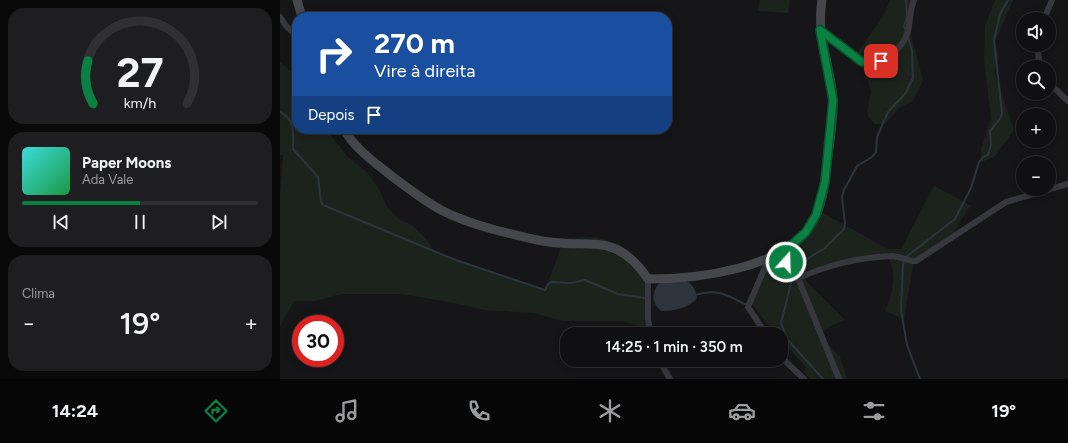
<!DOCTYPE html>
<html lang="pt">
<meta charset="utf-8">
<style>
:root{--surface:#101012;--page:#1e1e20;--text:#f1f3f6;--muted:#9c9d9f;--line:#303032;--accent:#0b8043}
body{margin:0;font-family:Figtree,sans-serif;background:var(--page);color:var(--text);height:100vh;display:flex;flex-direction:column;font-size:15px;white-space:nowrap}
*{box-sizing:border-box;margin:0}
p{font-size:13px;color:var(--muted)}
.icon{flex:none;width:22px;height:22px;fill:none;stroke:currentColor;stroke-width:2;stroke-linecap:round;stroke-linejoin:round}
.map{position:relative;flex:1;overflow:hidden}
.details{display:flex;flex-direction:column;gap:8px;padding:8px;background:#09090a;width:280px}
.details>*{flex:none}
.guide{position:absolute;left:12px;top:12px;width:380px;height:122px;border-radius:16px;box-shadow:0 2px 10px #0003,0 0 0 1px var(--line);background:#1a4fa0;color:#fff;overflow:hidden}
.controls{position:absolute;left:736px;top:12px;display:grid;gap:8px}
.controls a{display:grid;place-items:center;width:40px;height:40px;border-radius:50%;background:var(--surface);box-shadow:0 2px 10px #0003,0 0 0 1px var(--line);font-size:20px}
.speed{position:absolute;left:12px;top:315px;display:flex;gap:8px;font-size:20px;font-weight:700;text-align:center}
.speed>*{display:grid;place-content:center;width:52px;height:52px;border-radius:50%;background:var(--surface);box-shadow:0 2px 10px #0003,0 0 0 1px var(--line);line-height:1}
.speed .limit{border:6px solid #d22;background:#fff;color:#111}
.pin{position:absolute;display:grid;place-items:center;width:34px;height:34px;color:#fff;margin:-17px;border-radius:8px;box-shadow:0 2px 6px #0006}
.me{position:absolute;width:44px;margin:-22px;rotate:20deg;stroke-linejoin:round;filter:drop-shadow(0 0 3px #0008)}
.turn{display:flex;align-items:center;gap:14px;height:84px;padding:0 16px;font-size:18px}
.turn .icon{width:52px;height:52px;stroke-width:2.5}
.turn b{display:block;font-size:28px;line-height:34px}
.then{display:flex;align-items:center;height:38px;padding:0 16px;background:#0003;gap:8px;font-size:15px}
.big{font-size:30px;font-weight:600;line-height:1.1}
.details .tile{flex:1;display:flex;flex-direction:column;justify-content:center;gap:6px;min-width:0;padding:0 14px;border-radius:16px;background:var(--page)}
.details .dial{align-items:center;gap:0}
.dial svg{height:104px;overflow:visible;fill:none;stroke:var(--line);stroke-width:7;stroke-linecap:round;text-anchor:middle}
.dial text{fill:var(--text);stroke:none}
.song{display:flex;align-items:center;gap:12px}
.cover{width:48px;height:48px;border-radius:6px;background:linear-gradient(135deg,hsl(180 70% 55%),hsl(140 70% 35%))}
.played{height:4px;border-radius:2px;background:linear-gradient(90deg,var(--accent) 50%,var(--line) 50%)}
.keys{display:flex;justify-content:space-around;direction:ltr}
.heat{display:flex;justify-content:space-between;align-items:center;font-size:22px;direction:ltr}
.trip{position:absolute;left:280px;top:327px;width:228px;height:40px;border-radius:16px;background:var(--surface);box-shadow:0 2px 10px #0003,0 0 0 1px var(--line);font-weight:600;line-height:40px;text-align:center}
.tab-bar{display:flex;height:64px;justify-content:space-around;align-items:center;background:#060607;color:var(--muted)}
.tab-bar .icon{width:28px;height:28px}
.tab-bar .selected{color:var(--accent)}
.tab-bar b{font-size:18px;color:var(--text)}
main{display:flex;flex:1;min-height:0}
.map>svg:first-child{display:block}
.green{fill:#1c231d}
.water{fill:#2c353c}
.lines{fill:none;stroke-linecap:round;stroke-linejoin:round}
.stream{stroke:#2c353c;stroke-width:2}
.street{stroke:#37383d;stroke-width:6}
.secondary{stroke:#45474d;stroke-width:9}
.route-casing{stroke:#07532c;stroke-width:10}
.route{stroke:#0b8043;stroke-width:7}
</style>
<main>
<section class="details">
<div class="tile dial"><svg viewBox="0 0 100 80">
<path d="M14 69A42 42 0 1 1 86 69"/>
<path d="M14 69A42 42 0 0 1 10 36" stroke="#0b8043"/>
<text x="50" y="56" font-size="32" font-weight="700">27</text>
<text x="50" y="72" font-size="11">km/h</text>
</svg></div>
<div class="tile">
<div class="song"><i class="cover"></i><div><b>Paper Moons</b><p>Ada Vale</p></div></div>
<div class="played"></div>
<div class="keys"><svg class="icon" aria-label="previous" viewBox="0 0 24 24"><path d="M18 5L8 12l10 7zM5 5v14"/></svg><svg class="icon" aria-label="pause" viewBox="0 0 24 24"><path d="M8 5v14M16 5v14"/></svg><svg class="icon" aria-label="next" viewBox="0 0 24 24"><path d="M6 5l10 7-10 7zM19 5v14"/></svg></div>
</div>
<div class="tile"><p>Clima</p>
<div class="heat"><a>−</a><b class="big">19°</b><a>+</a></div>
</div>
</section>
<div class="map">
<svg width="788" height="379" viewBox="0 0 788 379">
<rect width="100%" height="100%" fill="#161618"/>
<g class="green">
<path d="M480,0H510L508,13L478,11Z"/>
<path d="M610,0H635L631,35L643,80L633,101L619,108L605,124H594L587,114L591,91L588,80L576,55L603,16Z"/>
<path d="M715,0H733L715,42L719,58L714,71L734,130L715,156L702,162L701,149L711,118L704,59L705,26Z"/>
<path d="M0,62L17,77V129H46L67,156L89,174L99,189L107,207L120,220L132,225L148,241L154,252L265,291L284,239L315,237L339,244L362,263L369,286V329L342,321H283L254,313L204,310L174,303L122,294H61L35,301H14L0,326V195L3,155H0Z"/>
<path d="M654,186L692,206L687,210L674,232L633,265L624,319L605,311C613,292 618,274 607,255L559,261L522,272L527,282L565,320C555,325 546,325 541,336L560,357L567,379H530L524,372L526,367L501,340V334H495L492,330L469,300L490,253L508,247L539,211L608,249H621Z"/>
</g>
<path class="water" d="M401,279C412,283 415,287 417,298C409,308 394,311 381,311C370,301 372,292 380,282Z"/>
<g class="lines">
<g class="stream">
<path d="M626,31L624,26L627,17L626,0"/>
<path d="M0,112C16,120 13,134 13,149L38,177L41,202L43,205L173,259L265,290L268,284L272,282L290,283L305,280L338,294L365,298"/>
<path d="M514,272L530,257L545,248L564,229L565,223L562,197L564,190L577,166L592,157L596,152L597,137L608,112L625,94L633,78L632,51L628,37"/>
<path d="M513,276L501,323L507,339L543,379"/>
<path d="M415,295C437,288 446,295 465,304"/>
<path d="M640,379L627,345L621,310L623,264L626,257L675,219L691,188L699,162L703,157L708,155L711,145L710,131L720,119L722,113L714,40L720,14L728,0"/>
</g>
<g class="street">
<path d="M0,17L7,27L17,36"/>
<path d="M764,19L772,0"/>
<path d="M540,30L582,62C599,67 622,50 627,34C631,23 629,11 634,0"/>
<path d="M757,45L760,67"/>
<path d="M769,83L788,101"/>
<path d="M486,259L506,267L518,278L559,379"/>
<path d="M506,267L507,256L510,246"/>
<path d="M518,278C548,265 579,257 612,256C621,256 628,262 636,261L726,202L788,184"/>
<path d="M368,279V319L371,334"/>
<path d="M486,334L468,307L488,260"/>
<path d="M501,357L524,379"/>
<path d="M379,360L390,379"/>
</g>
<g class="secondary">
<path d="M17,0L22,17"/>
<path d="M64,129C74,147 89,158 104,170C122,184 141,199 161,210C190,225 226,233 257,240C305,251 334,228 368,279C416,279 506,269 532,223C544,203 545,179 548,156C550,138 554,117 553,99C550,62 536,38 542,0"/>
</g>
</g>
<g class="lines">
<defs>
<path id="route" d="M506,262L510,246L526,232L536,215L545,182L553,100L540,30L582,62L601,61"/>
</defs>
<use href="#route" class="route-casing"/>
<use href="#route" class="route"/>
</g>
</svg>
<div class="controls">
<a><svg class="icon" aria-label="sound" viewBox="0 0 24 24"><path d="M4 9h4l5-4v14l-5-4H4zM17 9q2 3 0 6"/></svg></a>
<a><svg class="icon" aria-label="search" viewBox="0 0 24 24"><circle cx="10" cy="10" r="6"/><path d="M15 15l6 6"/></svg></a>
<a>+</a>
<a>−</a>
</div>
<div class="speed"><div class="limit">30</div></div>
<div class="pin" style="left:601px;top:61px;background:#d93025"><svg class="icon" aria-label="arrive" viewBox="0 0 24 24"><path d="M6 21V4h12l-3 4 3 4H6"/></svg></div>
<svg class="me" style="left:506px;top:262px" viewBox="-20 -20 40 40"><circle r="17" fill="#0b8043" stroke="#fff" stroke-width="3"/><path d="M0-11L8 9 0 5-8 9z" fill="#fff"/></svg>
<div class="trip">14:25 · 1 min · 350 m</div>
<div class="guide">
<div class="turn"><svg class="icon" aria-label="right" viewBox="0 0 24 24"><path d="M7 20v-9h11M14 6l5 5-5 5"/></svg><div><b>270 m</b>Vire à direita</div></div>
<div class="then">Depois<svg class="icon" aria-label="arrive" viewBox="0 0 24 24"><path d="M6 21V4h12l-3 4 3 4H6"/></svg></div>
</div>
</div>
</main>
<nav class="tab-bar">
<b>14:24</b>
<svg class="icon selected" aria-label="directions" viewBox="0 0 24 24"><path d="M12 3l9 9-9 9-9-9zM9 14v-3h6M13 9l2 2-2 2"/></svg>
<svg class="icon" aria-label="music" viewBox="0 0 24 24"><path d="M9 18V5l10-2v13"/><circle cx="6" cy="18" r="3"/><circle cx="16" cy="16" r="3"/></svg>
<svg class="icon" aria-label="phone" viewBox="0 0 24 24"><path d="M5 4h4l2 5-3 2q2 4 5 5l2-3 5 2v4C11 20 4 13 5 4z"/></svg>
<svg class="icon" aria-label="climate" viewBox="0 0 24 24"><path d="M12 3v18M4 7l16 10M4 17L20 7"/></svg>
<svg class="icon" aria-label="car" viewBox="0 0 24 24"><path d="M5 17H2v-5l4-1 3-4h7l3 4 3 1v5h-3M9 17h6M6 11h13"/><circle cx="7" cy="17" r="2"/><circle cx="17" cy="17" r="2"/></svg>
<svg class="icon" aria-label="filters" viewBox="0 0 24 24"><path d="M4 7h16M4 17h16"/><circle cx="9" cy="7" r="2"/><circle cx="15" cy="17" r="2"/></svg>
<b>19°</b>
</nav>
